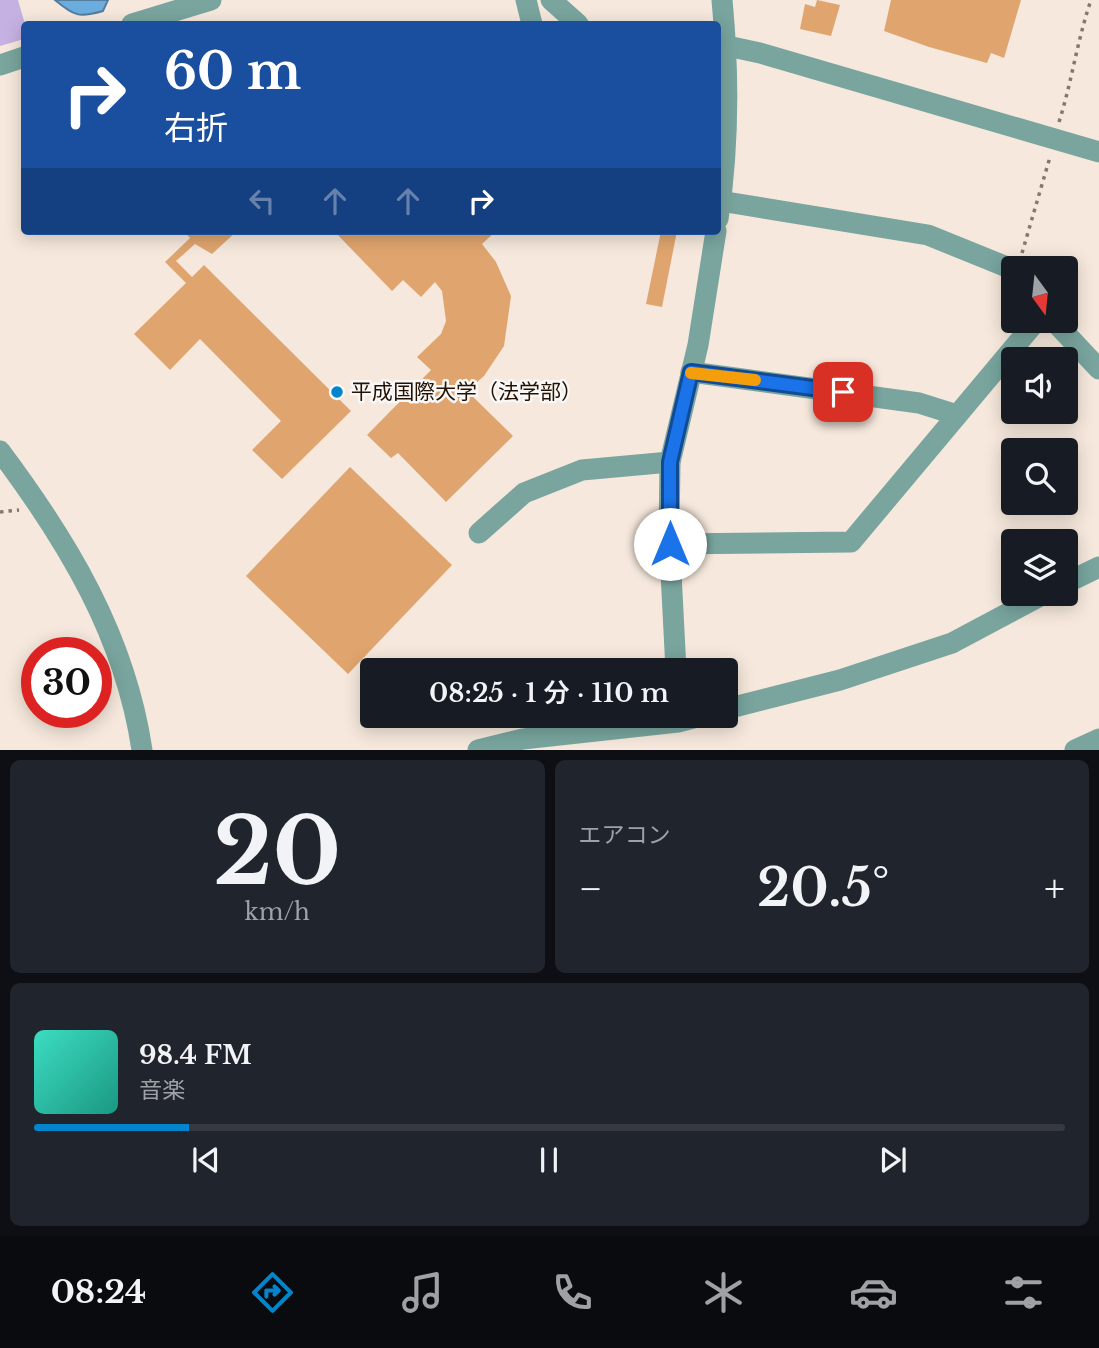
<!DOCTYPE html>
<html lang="ja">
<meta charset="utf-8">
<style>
:root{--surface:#171b24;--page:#20242c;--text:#f1f3f6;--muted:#9ea1a6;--line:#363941;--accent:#0285cc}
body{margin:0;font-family:"Libre Baskerville","Noto Sans JP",serif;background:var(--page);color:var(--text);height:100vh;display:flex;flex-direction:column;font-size:26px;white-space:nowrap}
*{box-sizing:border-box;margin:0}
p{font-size:23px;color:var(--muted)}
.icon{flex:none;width:38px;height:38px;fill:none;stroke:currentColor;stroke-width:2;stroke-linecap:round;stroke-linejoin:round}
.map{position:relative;height:750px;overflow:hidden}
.drawer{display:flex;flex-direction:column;gap:10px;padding:10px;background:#0d0f14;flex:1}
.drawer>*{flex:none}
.hud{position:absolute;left:21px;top:21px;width:700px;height:214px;border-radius:7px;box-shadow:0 4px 18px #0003;background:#1a4fa0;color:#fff;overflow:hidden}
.needle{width:46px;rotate:165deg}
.controls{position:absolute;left:1001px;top:256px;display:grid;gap:14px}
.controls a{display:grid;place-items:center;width:77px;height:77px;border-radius:7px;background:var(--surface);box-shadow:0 4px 18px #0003;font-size:35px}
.speed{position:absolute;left:21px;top:637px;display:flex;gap:14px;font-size:35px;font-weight:700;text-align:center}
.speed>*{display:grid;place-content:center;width:91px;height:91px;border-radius:50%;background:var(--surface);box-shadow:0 4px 18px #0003;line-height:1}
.speed .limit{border:10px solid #d22;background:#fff;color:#111}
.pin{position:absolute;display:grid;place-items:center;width:60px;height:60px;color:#fff;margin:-30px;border-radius:14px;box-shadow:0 4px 10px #0006}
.me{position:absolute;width:77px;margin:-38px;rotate:0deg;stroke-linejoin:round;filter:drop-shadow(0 0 5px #0008)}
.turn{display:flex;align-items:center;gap:24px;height:147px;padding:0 28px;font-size:32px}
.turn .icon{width:91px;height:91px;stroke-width:2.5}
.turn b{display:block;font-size:49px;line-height:60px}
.lanes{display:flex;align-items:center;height:66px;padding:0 28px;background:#0003;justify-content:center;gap:35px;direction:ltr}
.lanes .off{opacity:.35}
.big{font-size:52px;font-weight:600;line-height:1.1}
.drawer .widget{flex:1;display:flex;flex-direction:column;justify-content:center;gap:10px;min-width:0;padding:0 24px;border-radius:10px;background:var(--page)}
.drawer .dial{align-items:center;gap:0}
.dial b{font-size:91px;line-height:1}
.song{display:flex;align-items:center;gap:21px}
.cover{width:84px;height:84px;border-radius:10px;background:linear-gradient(135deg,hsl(170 70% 55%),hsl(170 70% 35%))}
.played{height:7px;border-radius:4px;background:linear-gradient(90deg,var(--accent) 15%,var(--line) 15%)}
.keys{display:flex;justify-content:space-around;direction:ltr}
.heat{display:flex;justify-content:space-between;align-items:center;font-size:38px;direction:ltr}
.drawer .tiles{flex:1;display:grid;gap:10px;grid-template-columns:1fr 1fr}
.widget:last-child{grid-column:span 2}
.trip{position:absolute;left:360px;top:658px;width:378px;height:70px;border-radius:7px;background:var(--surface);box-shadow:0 4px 18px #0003;font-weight:600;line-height:70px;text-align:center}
.tabs{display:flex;height:112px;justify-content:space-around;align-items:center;background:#090b0e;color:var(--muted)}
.tabs .icon{width:49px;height:49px}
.tabs .selected{color:var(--accent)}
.tabs b{font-size:32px;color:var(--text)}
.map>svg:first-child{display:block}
.green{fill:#c6b2e2}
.water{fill:#6caddf;stroke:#567e9c;stroke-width:2}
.building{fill:#e0a56e}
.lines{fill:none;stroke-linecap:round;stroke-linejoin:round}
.path{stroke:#877769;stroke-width:3.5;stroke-dasharray:3.5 5;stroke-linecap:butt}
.minor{stroke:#79a59e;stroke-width:21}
.route-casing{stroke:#114b97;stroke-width:18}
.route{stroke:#1a73e8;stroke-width:12}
.slow{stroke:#f59e0b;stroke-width:12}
.poi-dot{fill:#0285cc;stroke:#f8f8f8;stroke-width:2.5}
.labels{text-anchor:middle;stroke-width:5;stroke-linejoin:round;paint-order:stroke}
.poi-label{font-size:21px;fill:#241101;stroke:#f8f8f8;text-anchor:start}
</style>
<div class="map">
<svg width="1099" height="750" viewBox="0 0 1099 750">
<rect width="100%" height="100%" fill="#f6e8dc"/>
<path class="green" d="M0,0H18L25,24L24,39L0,46Z"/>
<path class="water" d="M55,0H108L103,11C79,18 74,16 55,0Z"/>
<g class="building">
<path d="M817,0L840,5L831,36L800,29L805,4L815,7Z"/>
<path d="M891,0H1021L1004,58L991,53L987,63L929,47L884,31Z"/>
<path d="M184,231H237L212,254L195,244L176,261L192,277L204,265L351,411L282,479L252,450L281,421L200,339L170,370L134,334L186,283L165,262L190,238Z"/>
<path d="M334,231H496L482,244L496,262L511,296L504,346L484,376L467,391L513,436L446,502L398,453L391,458L367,435L431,370L417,357L441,334L446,321L442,291L435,282L421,297L403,280L392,291Z"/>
<path d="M661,231H677L662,307L646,304Z"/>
<path d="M350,467L452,565L348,674L246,576Z"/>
</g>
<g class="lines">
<g class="path">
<path d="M1059,122C1072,81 1077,41 1091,0"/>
<path d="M1022,253L1050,157"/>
<path d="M0,512L19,510"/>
</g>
<g class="minor">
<path d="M526,0L532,24"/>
<path d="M551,0L578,24"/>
<path d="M132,24L211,0"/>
<path d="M718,44L760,53L1099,152"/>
<path d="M0,65L24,57"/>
<path d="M720,201L928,235L1007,267L1013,273"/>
<path d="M718,219C729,146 729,73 722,0"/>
<path d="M1053,320L1099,369"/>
<path d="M691,372L919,403L957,415"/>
<path d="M0,451C68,542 125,636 142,750"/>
<path d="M479,533L524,493L582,470L670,462"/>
<path d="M670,544L851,542L1037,320"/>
<path d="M1066,583L1099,567"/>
<path d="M676,670L669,534L670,462L698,345L716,231"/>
<path d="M726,709L840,680L952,643L1046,593"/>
<path d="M478,750L523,739L678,722L701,716"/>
<path d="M1075,750L1099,739"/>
</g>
</g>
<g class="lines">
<defs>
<path id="route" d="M670,544V462L691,372L843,392"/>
</defs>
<use href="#route" class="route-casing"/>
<use href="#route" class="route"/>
<path class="slow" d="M691,373L755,380"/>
</g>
<circle class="poi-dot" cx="337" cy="392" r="7"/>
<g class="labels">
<g class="poi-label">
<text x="351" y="399">平成国際大学（法学部）</text>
</g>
</g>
</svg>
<div class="controls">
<a><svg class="needle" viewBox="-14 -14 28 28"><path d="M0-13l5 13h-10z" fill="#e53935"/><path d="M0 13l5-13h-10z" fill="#9ea1a6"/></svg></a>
<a><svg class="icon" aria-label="sound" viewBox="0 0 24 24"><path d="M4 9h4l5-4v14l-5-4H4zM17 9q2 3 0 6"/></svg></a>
<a><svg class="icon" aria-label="search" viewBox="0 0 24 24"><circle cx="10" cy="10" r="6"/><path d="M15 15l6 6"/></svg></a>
<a><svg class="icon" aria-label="layers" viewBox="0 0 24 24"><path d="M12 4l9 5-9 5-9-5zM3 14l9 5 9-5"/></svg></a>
</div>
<div class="speed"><div class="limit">30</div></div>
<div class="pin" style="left:843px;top:392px;background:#d93025"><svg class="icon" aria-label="arrive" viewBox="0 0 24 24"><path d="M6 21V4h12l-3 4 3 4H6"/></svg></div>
<svg class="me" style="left:670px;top:544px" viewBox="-20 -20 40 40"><circle r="19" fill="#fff"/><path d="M0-13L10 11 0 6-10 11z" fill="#1a73e8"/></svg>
<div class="trip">08:25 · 1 分 · 110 m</div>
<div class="hud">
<div class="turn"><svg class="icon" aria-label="right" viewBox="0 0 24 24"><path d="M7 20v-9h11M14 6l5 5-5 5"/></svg><div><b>60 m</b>右折</div></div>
<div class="lanes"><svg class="icon off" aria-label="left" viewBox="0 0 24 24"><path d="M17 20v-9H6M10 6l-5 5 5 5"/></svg><svg class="icon off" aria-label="ahead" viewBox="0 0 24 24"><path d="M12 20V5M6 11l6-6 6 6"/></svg><svg class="icon off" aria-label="ahead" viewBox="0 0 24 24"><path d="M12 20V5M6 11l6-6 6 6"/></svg><svg class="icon" aria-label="right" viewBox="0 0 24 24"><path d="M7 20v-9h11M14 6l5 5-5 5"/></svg></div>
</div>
</div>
<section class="drawer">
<div class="tiles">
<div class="widget dial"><b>20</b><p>km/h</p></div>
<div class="widget"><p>エアコン</p>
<div class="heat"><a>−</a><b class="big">20.5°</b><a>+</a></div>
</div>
<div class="widget">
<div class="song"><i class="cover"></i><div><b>98.4 FM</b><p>音楽</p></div></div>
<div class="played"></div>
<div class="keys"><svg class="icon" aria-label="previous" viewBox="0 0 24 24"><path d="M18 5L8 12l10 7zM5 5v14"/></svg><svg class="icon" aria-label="pause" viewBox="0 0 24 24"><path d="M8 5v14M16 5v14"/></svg><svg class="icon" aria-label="next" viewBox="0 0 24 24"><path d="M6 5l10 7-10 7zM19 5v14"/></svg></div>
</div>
</div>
</section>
<nav class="tabs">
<b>08:24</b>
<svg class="icon selected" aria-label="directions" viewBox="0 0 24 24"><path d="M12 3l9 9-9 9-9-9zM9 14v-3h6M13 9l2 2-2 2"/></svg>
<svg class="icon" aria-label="music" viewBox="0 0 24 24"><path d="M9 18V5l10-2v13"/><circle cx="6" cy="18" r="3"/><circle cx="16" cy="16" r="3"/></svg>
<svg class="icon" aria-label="phone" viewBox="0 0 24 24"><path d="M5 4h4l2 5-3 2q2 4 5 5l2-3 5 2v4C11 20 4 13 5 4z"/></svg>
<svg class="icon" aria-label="climate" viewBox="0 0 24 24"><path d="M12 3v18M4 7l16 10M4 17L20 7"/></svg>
<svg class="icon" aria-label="car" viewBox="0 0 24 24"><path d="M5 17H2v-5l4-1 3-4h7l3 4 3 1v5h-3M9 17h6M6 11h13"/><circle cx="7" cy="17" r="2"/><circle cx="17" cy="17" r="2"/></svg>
<svg class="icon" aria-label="filters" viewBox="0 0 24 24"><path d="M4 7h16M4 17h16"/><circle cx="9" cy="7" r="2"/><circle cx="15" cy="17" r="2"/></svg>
</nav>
